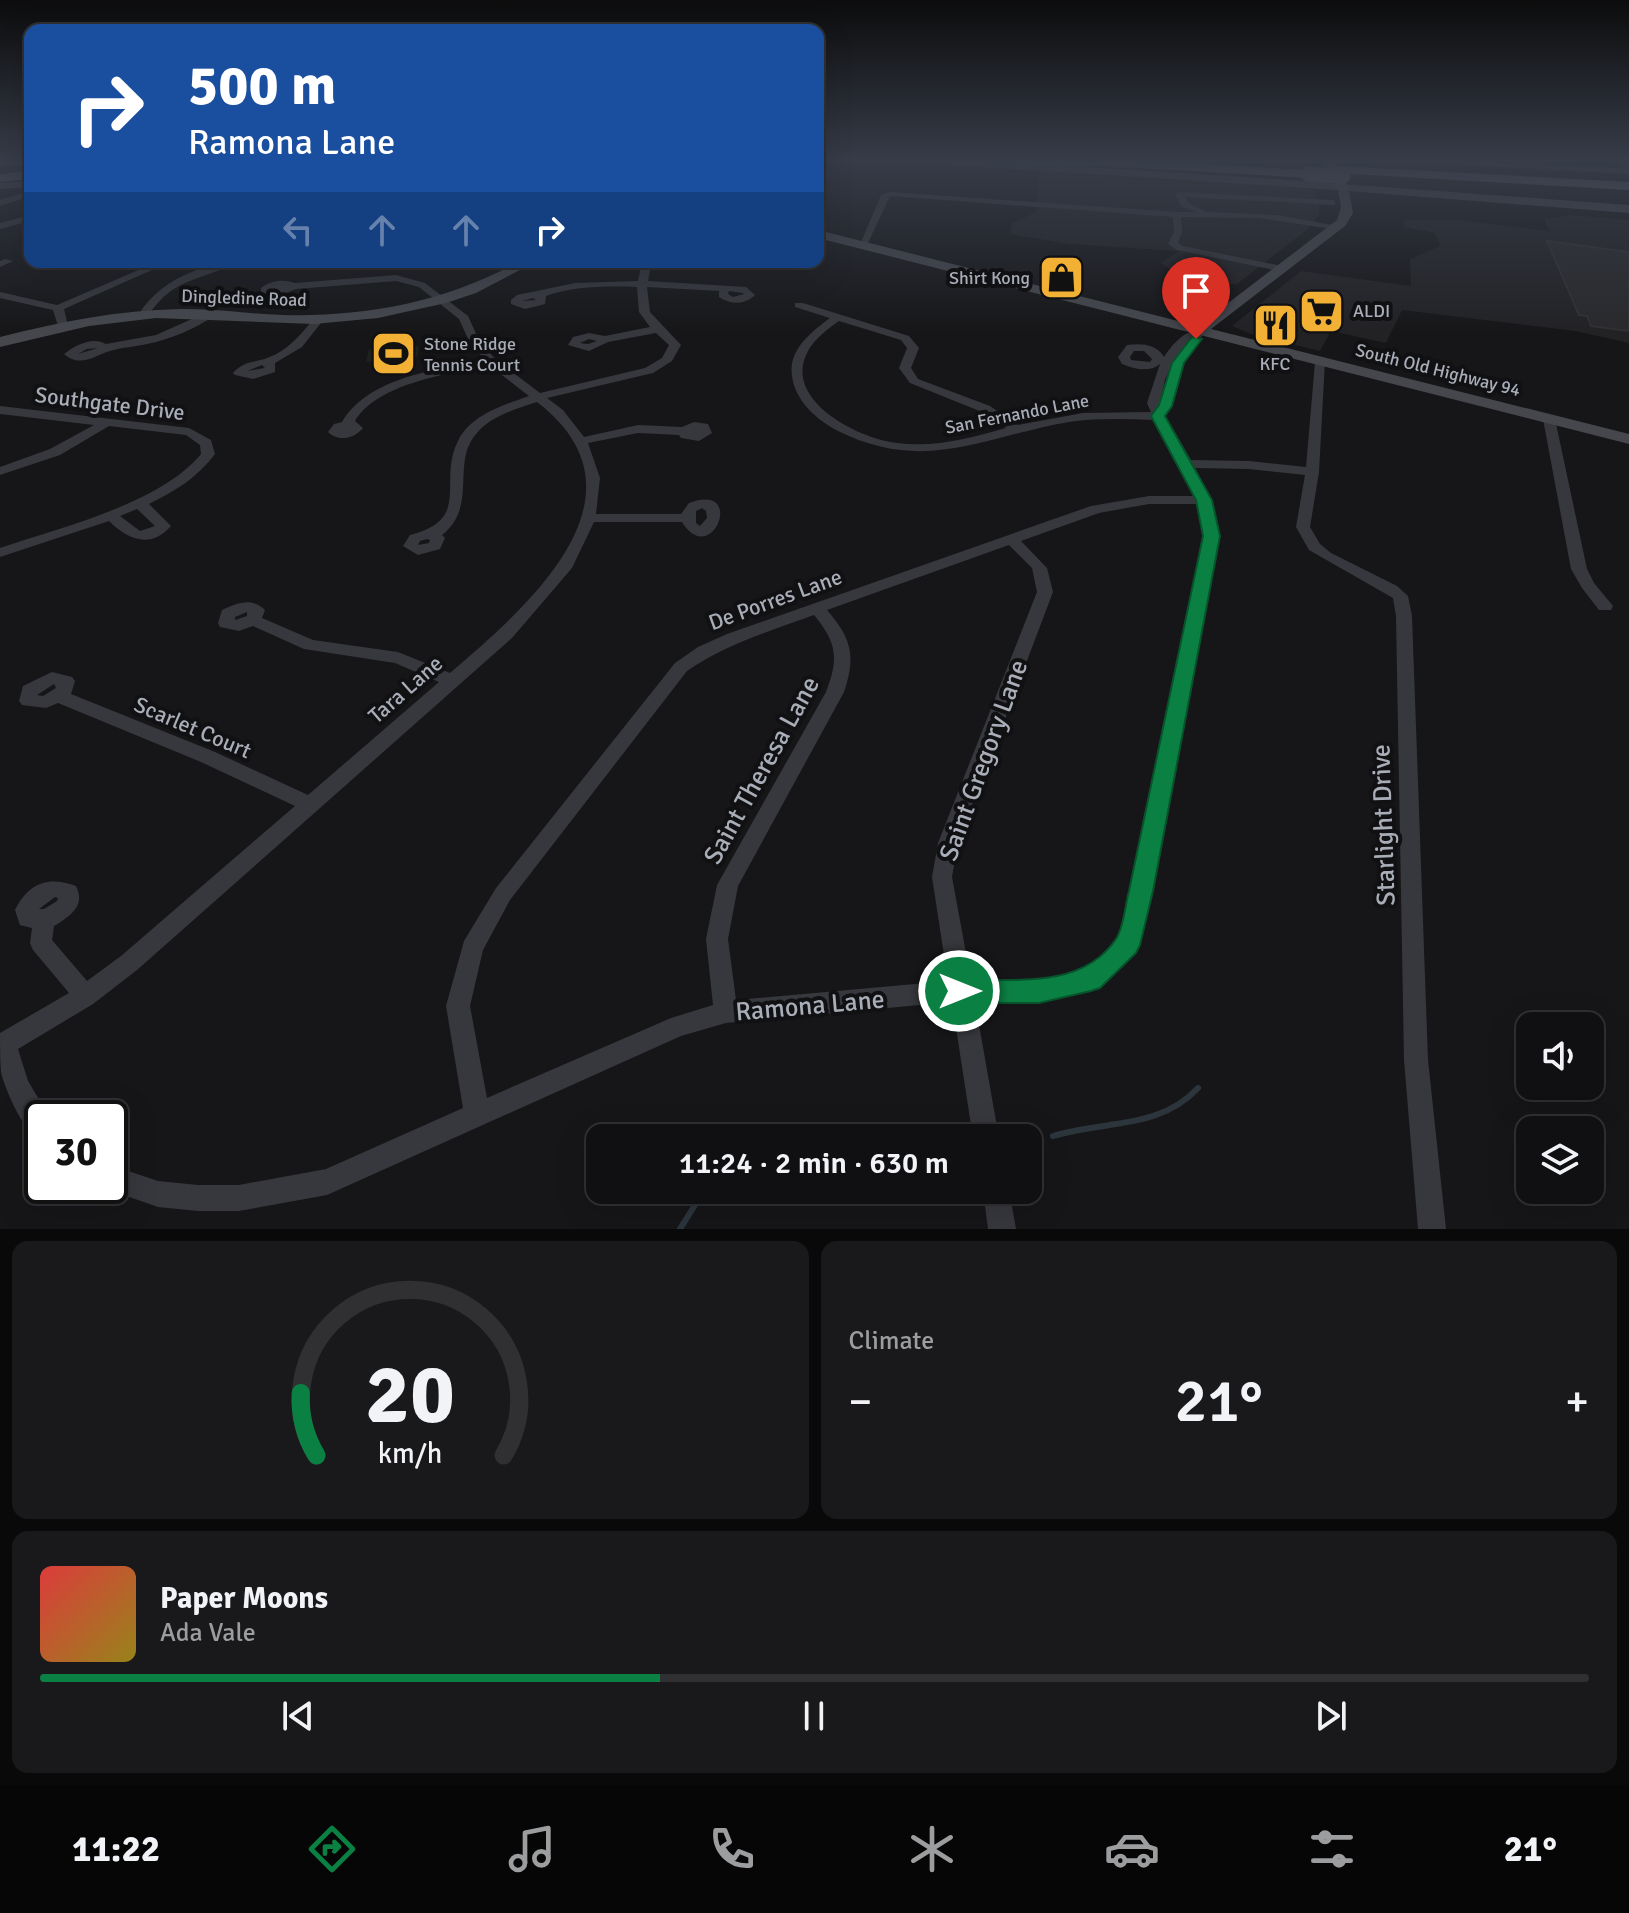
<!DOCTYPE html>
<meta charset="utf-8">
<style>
:root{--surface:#101012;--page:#19191b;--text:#f1f3f6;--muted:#9c9d9f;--line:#303032;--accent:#0b8043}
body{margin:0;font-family:Signika,sans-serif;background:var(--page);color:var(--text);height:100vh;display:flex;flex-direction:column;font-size:30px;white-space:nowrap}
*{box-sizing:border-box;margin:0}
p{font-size:26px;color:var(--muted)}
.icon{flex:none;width:44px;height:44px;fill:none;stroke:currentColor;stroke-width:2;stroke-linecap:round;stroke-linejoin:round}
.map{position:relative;height:1229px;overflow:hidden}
.drawer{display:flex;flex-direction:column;gap:12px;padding:12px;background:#09090a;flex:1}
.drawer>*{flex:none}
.top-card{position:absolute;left:24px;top:24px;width:800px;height:244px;border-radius:16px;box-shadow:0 8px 32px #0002,0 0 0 2px var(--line);background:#1a4fa0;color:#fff;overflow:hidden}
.controls{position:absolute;left:1516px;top:1012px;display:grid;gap:16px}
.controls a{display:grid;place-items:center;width:88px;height:88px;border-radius:16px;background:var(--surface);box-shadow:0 8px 32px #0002,0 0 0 2px var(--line);font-size:40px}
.speed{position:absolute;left:24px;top:1100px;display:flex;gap:16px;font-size:40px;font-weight:700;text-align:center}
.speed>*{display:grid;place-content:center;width:104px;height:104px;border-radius:50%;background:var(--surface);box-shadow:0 8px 32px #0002,0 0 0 2px var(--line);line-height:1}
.speed .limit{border:4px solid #111;border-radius:12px;background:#fff;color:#111}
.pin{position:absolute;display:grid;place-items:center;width:68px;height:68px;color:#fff;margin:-82px -34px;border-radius:50% 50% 50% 0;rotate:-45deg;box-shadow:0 0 8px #0007}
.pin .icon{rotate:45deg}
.me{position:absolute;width:88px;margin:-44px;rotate:90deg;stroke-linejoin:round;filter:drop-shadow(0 0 6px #0008)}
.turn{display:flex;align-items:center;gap:28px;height:168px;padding:0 32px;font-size:36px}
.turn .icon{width:104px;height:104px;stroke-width:2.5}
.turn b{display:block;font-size:56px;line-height:68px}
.lanes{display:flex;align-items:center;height:76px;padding:0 32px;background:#0003;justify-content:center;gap:40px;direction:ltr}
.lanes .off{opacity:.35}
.big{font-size:60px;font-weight:600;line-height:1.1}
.drawer .widget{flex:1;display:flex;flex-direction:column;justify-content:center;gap:12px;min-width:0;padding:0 28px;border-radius:16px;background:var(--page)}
.drawer .dial{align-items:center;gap:0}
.dial svg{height:208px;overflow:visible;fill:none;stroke:var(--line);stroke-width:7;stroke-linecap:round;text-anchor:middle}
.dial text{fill:var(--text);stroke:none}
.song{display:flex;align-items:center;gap:24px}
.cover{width:96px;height:96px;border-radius:12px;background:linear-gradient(135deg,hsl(0 70% 55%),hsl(50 70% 35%))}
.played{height:8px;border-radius:4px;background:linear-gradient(90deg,var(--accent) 40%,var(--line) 40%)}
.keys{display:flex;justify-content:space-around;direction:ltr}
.heat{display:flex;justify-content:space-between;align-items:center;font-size:44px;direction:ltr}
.drawer .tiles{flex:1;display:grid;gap:12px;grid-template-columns:1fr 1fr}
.widget:last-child{grid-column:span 2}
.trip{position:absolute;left:586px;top:1124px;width:456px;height:80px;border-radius:16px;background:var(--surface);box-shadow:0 8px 32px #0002,0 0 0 2px var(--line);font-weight:600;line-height:80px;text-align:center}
.dock{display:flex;height:128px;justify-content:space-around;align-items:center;background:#060607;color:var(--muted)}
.dock .icon{width:56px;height:56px}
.dock .selected{color:var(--accent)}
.dock b{font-size:36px;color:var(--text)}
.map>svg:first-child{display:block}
.built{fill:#222225}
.green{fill:#1c231d}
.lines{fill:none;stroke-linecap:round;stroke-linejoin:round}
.stream-far1{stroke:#2c353c;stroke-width:2}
.stream{stroke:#2c353c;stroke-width:6}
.building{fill:#29292c;stroke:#303034;stroke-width:2}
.street{fill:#37383d;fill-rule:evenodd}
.secondary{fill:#45474d;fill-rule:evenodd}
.primary{fill:#53555c;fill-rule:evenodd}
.highway{fill:#63666e;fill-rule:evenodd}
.highway-bridge{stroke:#63666e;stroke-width:15}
.route{fill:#0b8043;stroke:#07532c;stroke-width:2}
.labels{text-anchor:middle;stroke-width:8;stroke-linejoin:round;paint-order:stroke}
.far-poi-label{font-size:18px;fill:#a8adb8;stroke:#111113;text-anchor:start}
.far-street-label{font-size:18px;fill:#a8adb8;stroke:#111113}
.street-label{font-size:22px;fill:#a8adb8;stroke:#111113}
.near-street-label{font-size:26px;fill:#a8adb8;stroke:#111113}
</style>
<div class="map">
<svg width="1629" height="1229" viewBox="0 0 1629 1229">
<rect width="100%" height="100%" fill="#161618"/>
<g class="built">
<path d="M1042,170L1085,175L1298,186L1313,190L1319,204V215L1308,229L1237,284H1229L1169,269L1161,263L1179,251L1069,244L1010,234L1012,223L1036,212L1039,172Z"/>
<path d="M1570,215L1629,220V343L1575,331L1402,310L1386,343L1331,331L1320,351L1251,334L1232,326L1301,271L1411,286L1410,259L1440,246L1435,233L1404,227V220H1461L1549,231L1544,219Z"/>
</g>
<path class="green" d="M419,346L417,357L366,362L369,350Z"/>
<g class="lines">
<g class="stream-far1">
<path d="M1400,163L1416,164"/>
<path d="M1535,170L1556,171"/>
</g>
<g class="stream">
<path d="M1053,1136C1105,1120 1159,1130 1198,1088"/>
<path d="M680,1229L700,1197L724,1190"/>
</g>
</g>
<path class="building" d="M1547,241L1629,252V331L1591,326L1587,316L1579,315Z"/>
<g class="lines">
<g class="street">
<path d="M1616,161H1624L1629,166V172Z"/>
<path d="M30,191V196L0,206V200Z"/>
<path d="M890,192L1177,212H1197L1182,207L1175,194L1179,192L1332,200L1335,201V205L1185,197L1188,203L1207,212L1278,215L1343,227L1339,230L1258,218L1181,217L1182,232L1178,243L1183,246L1282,266L1284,268L1279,271L1177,250L1168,244L1174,232L1173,217L890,196L867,245L859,247L881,195Z"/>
<path d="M30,215V221L0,229V223Z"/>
<path d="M5,259L13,261L0,267V261Z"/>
<path d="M157,262H170L64,309L68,326L63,329L58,326L53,310L0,298V292L57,305Z"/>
<path d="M220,262H235C200,283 175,275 148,316L139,314C158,284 187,272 220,262Z"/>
<path d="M350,262H385L362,270Z"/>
<path d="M642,262H652L648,281L746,287L755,295C745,305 731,305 719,297V291L647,287L650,312L681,345L672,361L653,373L547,398L563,410L584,437L638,425L682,427L694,422L708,424L712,433L699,441L681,438L679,435L638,433L588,443L600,478L596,514H681L689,503C747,481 712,570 682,522H594L572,568L512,638L137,970L93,1004L18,1049L28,1081L50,1118H42V1142C25,1135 5,1090 1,1072C0,1060 0,1046 0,1033L69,993L33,950L30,943L32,928L20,925L15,910C29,882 49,876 76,886C86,906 70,916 54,926L52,940L87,981L121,956L295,806L201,762L58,703L46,708L22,705L19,701L23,686L52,672L72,677L75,681L71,694L215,752L308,795L439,682L395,663L304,649L253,626L239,631L220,627L218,623L222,610C238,603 251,597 265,610L262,618L313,640L398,652L450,673C527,607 658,495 537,402C516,409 491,416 477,433C450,462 479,506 442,535L445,538L440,549L418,555L403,546L410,535C473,519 437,482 458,441C470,415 504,405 529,396L489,365C448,374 378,383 355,421L363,428C354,439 338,442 328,432L334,424L342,422C370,376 435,371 484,359L469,341L459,319L419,287L396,281L296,289L278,296L261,292V288C271,280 283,279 295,283L396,275L425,283L468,316L479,340L495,359L540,393L645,368L662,358L669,345L656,333L608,342L589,351L568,345L573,337L589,333L605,336L650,327L639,312L637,287C607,286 574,286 546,296L545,304L525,309L511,304V300L517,295L575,283L638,281ZM729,291L743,293L744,294L733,297L728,294ZM533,298L536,300L522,301ZM589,339L597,341L588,344L580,343ZM702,508L706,511L707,518L700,526L696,523V511ZM427,539L430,540L429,543L418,545L420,541ZM247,612V616L235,620V617ZM54,684L56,688L43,696L37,695ZM55,897L58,898L57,901L44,909H39Z"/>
<path d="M795,303H803L909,336L919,348L911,368L918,379L990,406L1018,425L1083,413L1151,412L1147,403L1160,364C1149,373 1134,369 1122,364L1118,357L1127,345C1141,343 1157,344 1164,357C1173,343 1187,328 1205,328L1206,330L1184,363L1172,406L1165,415L1191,460L1249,461L1306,467L1315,362L1325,360L1319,472L1310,527L1320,544L1331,553L1397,586L1408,596L1412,616L1428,1060L1446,1229H1418L1404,1060L1396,616L1393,598L1309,550L1296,527L1305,475L1249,469L1195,468L1211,500L1218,536L1152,891L1138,945L1135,952L1099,986L1091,989L1039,1002H975L999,1138H973L952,1002L726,1023L681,1036L327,1195L239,1211H198L158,1207L101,1187L110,1186V1165L158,1181L198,1185H239L326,1169L463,1108L446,1006L464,941L496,888L675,663L698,647L727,634L1091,506L1149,496H1195L1154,420C1126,419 1097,418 1069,422C982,437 925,474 838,431C817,420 795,401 792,376C788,350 811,332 830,318L795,307ZM839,321L901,340L907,348L899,368L910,383L982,412L1006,428C971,438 934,448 897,443C859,439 781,400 808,351C815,338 828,329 839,321ZM1134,351H1144L1152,359L1150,362L1131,360L1130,357ZM1172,365L1160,405L1165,379ZM1149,504H1198L1204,536L1130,891L1117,940L1085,970L1039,980H971L952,877L958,843L1053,592L1047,568L1021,541L1099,513ZM1009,545L1032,568L1037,592L938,843L932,877L948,981L736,1000L728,939L738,886L844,692C856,656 852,639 827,610ZM814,615C837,643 839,658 826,692L717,885L706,939L713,1005L671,1018L487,1098L470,1006L483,950L510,900L687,671C726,644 770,631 814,615Z"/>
<path d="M212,310L217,313L216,315C194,329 172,339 147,344C135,347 122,347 110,351C94,356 80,368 64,354C75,345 93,336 106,344L156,335ZM98,348L78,354L87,349Z"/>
<path d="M315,317L324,319L302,347L275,363V372L253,379L235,375L233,373C244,361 253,363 267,358C288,351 302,333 315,317ZM262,365L265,368L247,371Z"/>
<path d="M0,406L189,428L211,440L215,454C197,478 175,491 149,504L171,526C151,549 128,540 109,521L0,557V548C61,527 160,504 201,454L200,445L186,435L109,426L60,455L0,475V467L50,449L94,425L0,414ZM137,509L155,526L140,531L120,516Z"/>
<path d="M1549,415L1555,419L1587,569L1594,583L1613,606L1611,610H1599L1582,588L1571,569L1543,419Z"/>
<path d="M983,1190H1009L1016,1229H988Z"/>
</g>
<g class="secondary">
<path d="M0,161H30V165L0,167Z"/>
<path d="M931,161H988L1232,176L1629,205V213L1349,191L1353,213L1345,226L1211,329L1629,434V444L818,238V230L1198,326L1337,220L1341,207L1338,190L936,164Z"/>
<path d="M1442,161L1629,168V174L1447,164Z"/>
<path d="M30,181V187L0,189V183Z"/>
<path d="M518,262H535L476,293L446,303L378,318L314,324L156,318L89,326L0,347V337C59,322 119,310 180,309C215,308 249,314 283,315C366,317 445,302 518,262Z"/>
</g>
<path class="primary" d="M1321,161H1333L1348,187L1346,190H1338Z"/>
<g class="highway">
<path d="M1009,161H1155L1308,170L1315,174L1308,178L1106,166L1016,165Z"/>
<path d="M1339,166L1629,182V190L1334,173L1332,170Z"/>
<path d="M30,171V179L0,182V174Z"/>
</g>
<path class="highway-bridge" d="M1308,174L1343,176"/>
</g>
<linearGradient id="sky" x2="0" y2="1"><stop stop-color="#0c0c0d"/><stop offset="0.48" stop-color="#363c48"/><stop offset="1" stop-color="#363c48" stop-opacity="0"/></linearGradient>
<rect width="1629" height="333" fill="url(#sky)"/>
<path class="route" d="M1192,337L1202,339L1184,363L1172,406L1165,416L1212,500L1220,536L1153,891L1140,945L1136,953L1100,988L1091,991L1039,1003H959L950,1000L946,991L950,982L959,979C1011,979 1082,990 1116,939C1124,927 1125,905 1129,891L1203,536L1196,500L1151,416L1159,405L1172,363Z"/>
<defs>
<symbol id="shop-square" viewBox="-11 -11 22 22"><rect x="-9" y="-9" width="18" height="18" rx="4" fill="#f2b134" stroke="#111113"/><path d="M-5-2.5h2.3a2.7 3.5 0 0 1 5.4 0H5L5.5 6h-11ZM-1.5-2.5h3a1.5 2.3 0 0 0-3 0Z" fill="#111"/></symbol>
<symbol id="supermarket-square" viewBox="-11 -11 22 22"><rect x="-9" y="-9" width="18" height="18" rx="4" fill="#f2b134" stroke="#111113"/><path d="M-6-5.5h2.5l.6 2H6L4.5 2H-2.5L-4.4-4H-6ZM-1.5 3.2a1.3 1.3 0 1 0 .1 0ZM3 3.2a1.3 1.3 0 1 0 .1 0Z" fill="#111"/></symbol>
<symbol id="restaurant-square" viewBox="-11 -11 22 22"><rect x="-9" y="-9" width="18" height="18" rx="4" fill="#f2b134" stroke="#111113"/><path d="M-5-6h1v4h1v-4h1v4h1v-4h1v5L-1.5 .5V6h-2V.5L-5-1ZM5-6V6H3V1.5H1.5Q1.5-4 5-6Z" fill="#111"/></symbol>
<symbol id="stadium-square" viewBox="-11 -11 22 22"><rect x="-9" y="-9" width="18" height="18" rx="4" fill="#f2b134" stroke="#111113"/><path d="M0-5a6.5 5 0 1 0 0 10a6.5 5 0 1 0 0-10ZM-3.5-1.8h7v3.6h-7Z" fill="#111"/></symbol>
</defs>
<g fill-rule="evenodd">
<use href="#shop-square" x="1036" y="252" width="51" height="51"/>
<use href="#supermarket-square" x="1296" y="286" width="51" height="51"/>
<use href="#restaurant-square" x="1250" y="300" width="51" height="51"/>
<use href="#stadium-square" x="368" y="328" width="51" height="51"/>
</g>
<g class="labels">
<g class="far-poi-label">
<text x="1030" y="284" text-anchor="end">Shirt Kong</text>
<text x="1353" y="317">ALDI</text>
<text x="424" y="350">Stone Ridge<tspan x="424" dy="21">Tennis Court</tspan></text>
<text x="1275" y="370" text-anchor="middle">KFC</text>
</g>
<g class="far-street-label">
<text transform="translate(244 298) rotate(2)" y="6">Dingledine Road</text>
<text transform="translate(1438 370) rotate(14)" y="6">South Old Highway 94</text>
<text transform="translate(1017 414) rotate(-11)" y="6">San Fernando Lane</text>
</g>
<g class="street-label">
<text transform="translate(110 403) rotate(7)" y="8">Southgate Drive</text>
<text transform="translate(775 599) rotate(-20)" y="8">De Porres Lane</text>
<text transform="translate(405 689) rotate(-41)" y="8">Tara Lane</text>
<text transform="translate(193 727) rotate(23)" y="8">Scarlet Court</text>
</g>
<g class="near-street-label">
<text transform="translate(983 760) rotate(-70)" y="9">Saint Gregory Lane</text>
<text transform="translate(761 770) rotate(-61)" y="9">Saint Theresa Lane</text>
<text transform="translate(1383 825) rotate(-92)" y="9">Starlight Drive</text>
<text transform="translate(810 1005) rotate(-5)" y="9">Ramona Lane</text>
</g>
</g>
</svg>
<div class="controls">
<a><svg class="icon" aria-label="sound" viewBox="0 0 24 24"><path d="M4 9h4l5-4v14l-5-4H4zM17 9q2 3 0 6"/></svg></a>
<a><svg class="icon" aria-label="layers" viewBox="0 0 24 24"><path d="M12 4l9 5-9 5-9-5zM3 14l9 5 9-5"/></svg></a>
</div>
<div class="speed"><div class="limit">30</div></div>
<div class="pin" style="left:1196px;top:339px;background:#d93025"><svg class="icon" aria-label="arrive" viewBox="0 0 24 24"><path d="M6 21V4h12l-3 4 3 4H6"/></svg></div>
<svg class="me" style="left:959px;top:991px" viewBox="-20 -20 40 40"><circle r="17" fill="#0b8043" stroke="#fff" stroke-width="3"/><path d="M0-11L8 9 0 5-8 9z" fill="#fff"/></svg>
<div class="trip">11:24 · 2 min · 630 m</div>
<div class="top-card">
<div class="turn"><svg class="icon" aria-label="right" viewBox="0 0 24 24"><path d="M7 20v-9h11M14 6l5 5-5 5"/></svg><div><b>500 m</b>Ramona Lane</div></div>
<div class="lanes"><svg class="icon off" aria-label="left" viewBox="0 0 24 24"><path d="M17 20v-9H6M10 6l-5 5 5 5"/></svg><svg class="icon off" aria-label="ahead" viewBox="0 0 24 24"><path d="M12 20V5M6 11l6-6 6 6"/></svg><svg class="icon off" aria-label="ahead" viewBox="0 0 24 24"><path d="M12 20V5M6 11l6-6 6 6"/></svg><svg class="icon" aria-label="right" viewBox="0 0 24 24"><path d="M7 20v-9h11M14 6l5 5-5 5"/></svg></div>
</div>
</div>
<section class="drawer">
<div class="tiles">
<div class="widget dial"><svg viewBox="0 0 100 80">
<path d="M14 69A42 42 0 1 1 86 69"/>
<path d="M14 69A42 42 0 0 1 8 45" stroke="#0b8043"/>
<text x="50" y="56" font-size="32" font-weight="700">20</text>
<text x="50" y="72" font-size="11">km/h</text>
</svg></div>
<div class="widget"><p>Climate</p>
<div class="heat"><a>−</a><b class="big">21°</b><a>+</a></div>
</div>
<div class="widget">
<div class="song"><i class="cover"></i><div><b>Paper Moons</b><p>Ada Vale</p></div></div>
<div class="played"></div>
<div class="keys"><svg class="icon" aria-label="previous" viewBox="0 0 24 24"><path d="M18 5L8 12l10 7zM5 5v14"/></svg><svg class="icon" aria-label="pause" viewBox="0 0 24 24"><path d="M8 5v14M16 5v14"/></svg><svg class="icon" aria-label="next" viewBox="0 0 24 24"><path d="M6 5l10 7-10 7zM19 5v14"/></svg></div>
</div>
</div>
</section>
<nav class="dock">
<b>11:22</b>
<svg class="icon selected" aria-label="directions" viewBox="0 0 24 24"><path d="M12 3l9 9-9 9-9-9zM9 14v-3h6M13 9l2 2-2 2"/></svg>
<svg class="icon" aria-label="music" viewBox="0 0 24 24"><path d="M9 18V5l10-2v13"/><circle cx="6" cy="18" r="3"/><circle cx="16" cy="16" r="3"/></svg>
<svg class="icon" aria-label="phone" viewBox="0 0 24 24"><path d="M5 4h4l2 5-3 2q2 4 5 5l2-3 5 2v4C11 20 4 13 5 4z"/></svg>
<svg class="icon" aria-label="climate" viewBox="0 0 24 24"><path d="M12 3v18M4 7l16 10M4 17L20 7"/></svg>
<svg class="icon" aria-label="car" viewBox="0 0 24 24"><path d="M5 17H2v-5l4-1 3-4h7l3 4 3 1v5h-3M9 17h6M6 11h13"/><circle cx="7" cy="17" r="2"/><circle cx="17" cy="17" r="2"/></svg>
<svg class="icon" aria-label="filters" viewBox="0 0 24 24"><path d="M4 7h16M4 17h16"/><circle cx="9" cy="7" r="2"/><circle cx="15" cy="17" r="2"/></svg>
<b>21°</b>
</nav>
